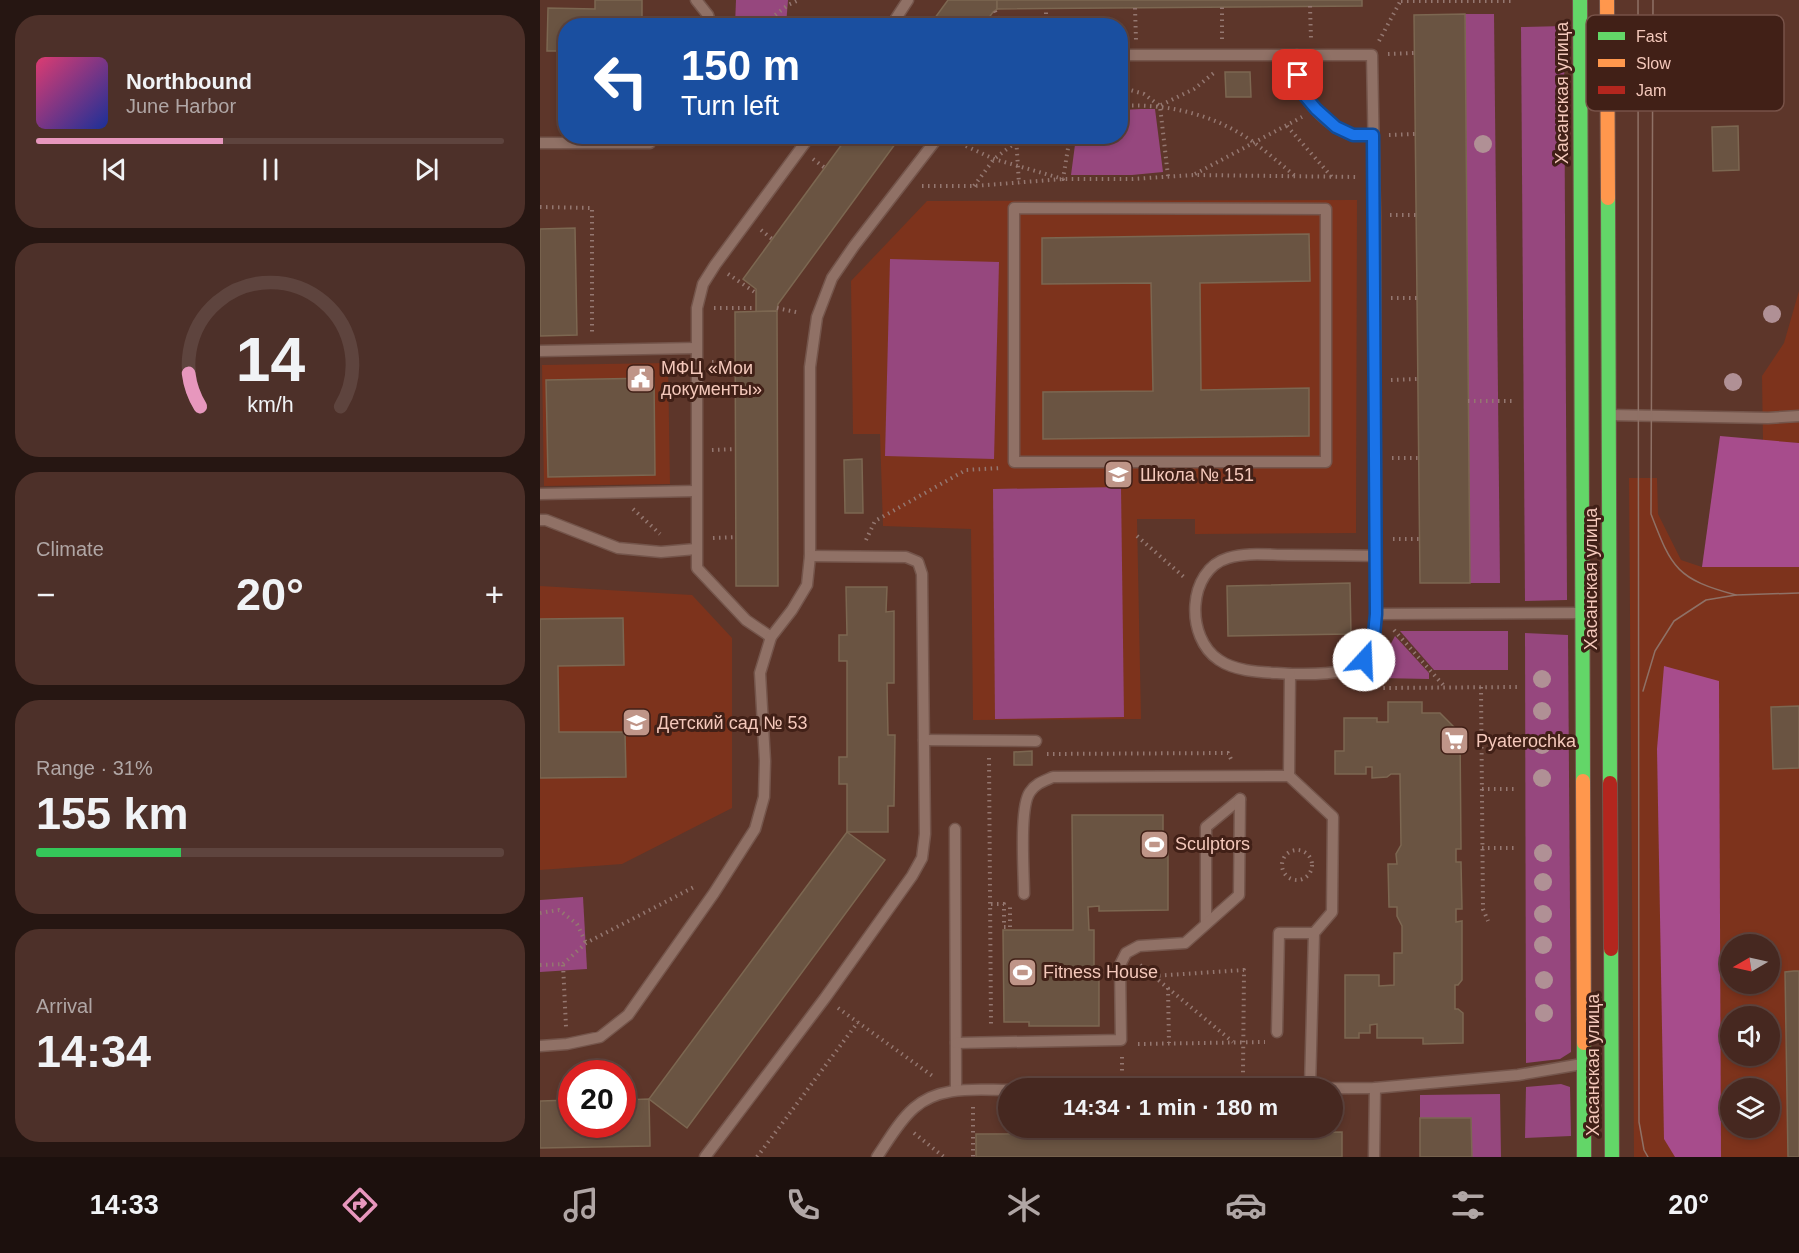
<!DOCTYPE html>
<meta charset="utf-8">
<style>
:root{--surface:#462820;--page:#4d3029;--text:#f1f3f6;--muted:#b0a6a5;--line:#5e443e;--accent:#e797bd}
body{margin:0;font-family:Helvetica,sans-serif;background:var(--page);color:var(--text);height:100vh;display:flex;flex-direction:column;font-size:22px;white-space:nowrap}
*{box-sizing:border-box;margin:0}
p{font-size:20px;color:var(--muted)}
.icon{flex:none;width:33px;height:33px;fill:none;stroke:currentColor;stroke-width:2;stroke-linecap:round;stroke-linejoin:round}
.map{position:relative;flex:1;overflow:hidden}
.drawer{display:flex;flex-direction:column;gap:15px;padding:15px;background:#261612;width:540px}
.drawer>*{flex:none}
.banner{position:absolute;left:18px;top:18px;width:570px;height:126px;border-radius:24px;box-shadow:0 3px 9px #0003,0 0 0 2px var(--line);background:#1a4fa0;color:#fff;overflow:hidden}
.needle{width:39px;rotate:261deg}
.buttons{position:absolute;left:1180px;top:934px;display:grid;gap:12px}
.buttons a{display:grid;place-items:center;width:60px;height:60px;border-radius:50%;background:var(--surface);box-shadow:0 3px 9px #0003,0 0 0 2px var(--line);font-size:30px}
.speed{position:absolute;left:18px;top:1060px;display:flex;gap:12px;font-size:30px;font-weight:700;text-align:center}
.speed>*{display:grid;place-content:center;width:78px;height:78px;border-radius:50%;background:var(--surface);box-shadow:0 3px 9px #0003,0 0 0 2px var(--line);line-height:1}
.speed .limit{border:9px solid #d22;background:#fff;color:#111}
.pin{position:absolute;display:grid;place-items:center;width:51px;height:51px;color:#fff;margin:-26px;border-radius:12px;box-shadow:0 3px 9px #0006}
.me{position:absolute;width:66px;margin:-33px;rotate:20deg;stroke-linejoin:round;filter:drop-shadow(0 0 4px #0008)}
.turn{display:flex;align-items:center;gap:21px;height:126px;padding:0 24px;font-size:27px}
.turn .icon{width:78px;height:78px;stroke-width:2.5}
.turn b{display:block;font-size:42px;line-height:51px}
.big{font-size:45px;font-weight:700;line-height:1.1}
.drawer .card{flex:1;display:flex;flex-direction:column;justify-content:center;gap:9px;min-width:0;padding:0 21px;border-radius:24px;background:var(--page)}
.drawer .dial{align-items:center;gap:0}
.dial svg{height:156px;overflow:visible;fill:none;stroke:var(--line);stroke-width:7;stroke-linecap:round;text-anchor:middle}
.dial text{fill:var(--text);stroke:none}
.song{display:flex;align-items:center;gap:18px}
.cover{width:72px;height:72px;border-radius:9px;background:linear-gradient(135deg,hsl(340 70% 55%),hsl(230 70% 35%))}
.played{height:6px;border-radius:3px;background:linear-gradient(90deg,var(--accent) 40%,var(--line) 40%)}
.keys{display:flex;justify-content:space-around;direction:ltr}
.heat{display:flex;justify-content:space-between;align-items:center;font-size:33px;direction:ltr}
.charge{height:9px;border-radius:4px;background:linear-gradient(90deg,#34c759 31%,var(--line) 0)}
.trip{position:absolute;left:458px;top:1078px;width:345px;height:60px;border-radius:30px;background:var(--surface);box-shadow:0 3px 9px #0003,0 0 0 2px var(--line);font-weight:700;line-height:60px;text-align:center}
.tab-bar{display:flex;height:96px;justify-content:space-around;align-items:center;background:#1c100d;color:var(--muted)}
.tab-bar .icon{width:42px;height:42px}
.tab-bar .selected{color:var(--accent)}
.tab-bar b{font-size:27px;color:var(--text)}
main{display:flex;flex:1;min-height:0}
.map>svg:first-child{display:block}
.built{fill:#7d331c;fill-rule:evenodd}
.green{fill:#96477e}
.forest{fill:#a74c8c}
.building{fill:#6a5442;stroke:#7c6751;stroke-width:1.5}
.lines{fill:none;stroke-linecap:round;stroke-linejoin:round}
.lane-casing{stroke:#74554b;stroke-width:13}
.fast-casing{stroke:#74554b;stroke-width:16}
.slow-casing{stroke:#74554b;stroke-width:16}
.jam-casing{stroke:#74554b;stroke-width:16}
.path{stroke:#947770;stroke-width:4;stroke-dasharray:1.5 4.5;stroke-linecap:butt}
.lane{stroke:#907166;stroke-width:10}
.fast{stroke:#63d668;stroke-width:14}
.slow{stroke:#ff974d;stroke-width:14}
.jam{stroke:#b3261e;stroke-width:14}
.tram{stroke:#8f7166;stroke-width:1.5}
.tree{fill:#b09095}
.route-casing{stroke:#114b97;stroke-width:15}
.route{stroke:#1a73e8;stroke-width:10}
.labels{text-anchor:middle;stroke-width:6;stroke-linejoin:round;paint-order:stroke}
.street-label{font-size:18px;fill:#f4c8bb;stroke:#412017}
.poi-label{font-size:18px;fill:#f4c8bb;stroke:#412017;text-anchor:start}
.key{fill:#412017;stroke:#775248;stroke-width:1.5}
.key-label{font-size:16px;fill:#f4c8bb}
</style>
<main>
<section class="drawer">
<div class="card">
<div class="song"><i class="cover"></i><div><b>Northbound</b><p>June Harbor</p></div></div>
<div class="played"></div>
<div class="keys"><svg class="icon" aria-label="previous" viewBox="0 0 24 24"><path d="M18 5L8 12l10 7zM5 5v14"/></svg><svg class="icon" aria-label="pause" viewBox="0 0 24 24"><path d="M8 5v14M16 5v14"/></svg><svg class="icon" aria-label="next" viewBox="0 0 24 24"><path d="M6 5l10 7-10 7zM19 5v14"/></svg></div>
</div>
<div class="card dial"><svg viewBox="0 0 100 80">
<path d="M14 69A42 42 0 1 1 86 69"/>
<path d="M14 69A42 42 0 0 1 8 52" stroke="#e797bd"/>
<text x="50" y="56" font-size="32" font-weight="700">14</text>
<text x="50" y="72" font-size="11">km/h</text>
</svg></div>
<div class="card"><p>Climate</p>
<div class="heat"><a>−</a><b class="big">20°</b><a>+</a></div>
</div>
<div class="card"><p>Range · 31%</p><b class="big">155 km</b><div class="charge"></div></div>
<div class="card"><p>Arrival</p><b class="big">14:34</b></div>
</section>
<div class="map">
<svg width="1259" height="1157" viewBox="0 0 1259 1157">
<rect width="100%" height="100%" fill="#5d362a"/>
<g class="built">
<path d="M817,200L816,533L655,534V519H597L601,719L433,720L431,529L343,526L340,434H313L311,281L387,201Z"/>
<path d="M1259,291V443L1223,441L1222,376L1244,343Z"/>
<path d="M128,363L130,484L4,486L2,365Z"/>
<path d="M1089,478H1117L1118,514L1141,560L1162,567H1259V1157H1094ZM1191,945H1230V984H1191ZM1191,1017H1230V1056H1191ZM1191,1089H1230V1128H1191Z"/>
<path d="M0,586L152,595L192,638V808L82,864L0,870Z"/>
</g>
<g class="green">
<path d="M196,0H248L246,25H195Z"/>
<path d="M925,14H954L960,583H930Z"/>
<path d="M1024,26L1027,600L985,601L981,27Z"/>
<path d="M601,109H615L623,172L592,175H531L536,137L580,136L581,110Z"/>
<path d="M350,259L459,262L454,459L345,456Z"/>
<path d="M581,487L584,717L455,719L453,489Z"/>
<path d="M860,631H968V670H894Z"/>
<path d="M985,633L1028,635L1031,1052L1020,1059L986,1063Z"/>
<path d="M855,636L889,673V679L839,678L835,673Z"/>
<path d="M43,897L47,969L0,972V900Z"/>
<path d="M1021,1084L1030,1087L1031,1136L985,1138L986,1087Z"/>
<path d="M960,1094L961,1157H932L931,1118H880V1095Z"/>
</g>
<g class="forest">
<path d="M1180,436L1259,443V567H1162Z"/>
<path d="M1124,666L1179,681L1181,1157H1135L1124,1139L1117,749Z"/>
</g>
<g class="building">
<path d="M55,0H102V26H26V51H7L8,8L55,9Z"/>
<path d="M408,0H457V9L453,12L443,26H389Z"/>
<path d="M457,0H822V6L457,9Z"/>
<path d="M925,14L930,583H880L874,15Z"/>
<path d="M685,72H710L711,97H686Z"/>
<path d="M1198,126L1199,170L1173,171L1172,127Z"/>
<path d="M308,136H361L238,304L237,311L216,312V289L203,279Z"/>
<path d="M35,228L37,335L0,336V229Z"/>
<path d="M769,234L770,281L660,283L661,390L769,388V436L503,439V392L613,391L611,283L502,284V238Z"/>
<path d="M237,311L238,586H196L195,312Z"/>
<path d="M114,378L115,475L8,477L6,380Z"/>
<path d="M322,459L323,513H305L304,460Z"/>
<path d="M810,583L811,634L688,636L687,586Z"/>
<path d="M306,587H347L346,612L354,611V683H347L348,735H355L354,806H348V832H307V784H299V757H307V661H299V635H307Z"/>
<path d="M83,618L84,665L18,666L19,732H85L86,777L0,778V619Z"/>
<path d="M848,702H882V713H900L920,733L921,849H916V862H921L922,909H916V922L922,921V980L918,985H915V1009H918L923,1013V1043L883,1044V1038H837V1024L830,1025V1033H819V1038H805V975H839V986L854,985V953H862V926L857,916V907H849L848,864H857L856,854L861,845L860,774H851L847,777L832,778V767H826V774H795V751H804V718H837V722H848Z"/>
<path d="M1259,706V768L1233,769L1231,707Z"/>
<path d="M492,751V765H474V752Z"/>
<path d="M532,815H623V851H628V910L559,911V906L548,907L549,930H554V966H559V1026H489V1022H464L463,930H533Z"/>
<path d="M307,832L345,860L147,1128L109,1099Z"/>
<path d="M1254,971H1259V1157H1248L1245,972Z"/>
<path d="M109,1099L110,1146L0,1148V1101L32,1100V1125H82V1100Z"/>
<path d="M880,1118H931L932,1157H880Z"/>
<path d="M802,1132V1157H436V1134Z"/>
</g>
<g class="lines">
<defs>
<g id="lane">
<path d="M156,0L168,15L171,26"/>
<path d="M351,26L368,0"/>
<path d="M580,55H832L835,215L836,614C835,623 835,634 833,643C825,678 777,674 750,674L749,776"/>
<path d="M757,55C758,69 758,85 766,97C775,112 797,132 814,135C820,136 827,135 833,135"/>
<path d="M0,143H110"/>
<path d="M474,208L786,209V462H474Z"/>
<path d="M0,351L156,348"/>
<path d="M1070,415L1228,418L1259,416"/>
<path d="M0,494L156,491"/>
<path d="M0,520H6L78,548L121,552L156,549"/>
<path d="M836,614L1039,613"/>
<path d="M231,637L206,620L157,568V308L163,284L175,265L270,136"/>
<path d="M750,674C727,672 698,673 679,660C645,638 647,570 688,558C707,552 728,555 748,555C777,555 806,555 835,556"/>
<path d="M384,740L496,741"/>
<path d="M415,829L416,1090"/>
<path d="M484,894C484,872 479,807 490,792C496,783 504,781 513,777L749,776L793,817L792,912L774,933L770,1088"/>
<path d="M666,923V827L700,799"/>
<path d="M737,1032L739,933H774"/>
<path d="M416,1043L581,1040L580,965L586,953L599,946L645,943L699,895L700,799"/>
<path d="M0,1046L27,1044L60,1037L88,1015L174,893L215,829L224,797L225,761L220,673L231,637L252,610L267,585L270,556V367L277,317L292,278L314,246L399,136"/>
<path d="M582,1089L835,1088L978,1075L1042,1064"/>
<path d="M165,1157L285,998L372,876L382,858L385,834L382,574L378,562L366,557L270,556"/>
<path d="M337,1157C348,1141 359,1121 374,1108C400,1085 436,1090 468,1090"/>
<path d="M834,1157L835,1088"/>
</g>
<g id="fast">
<path d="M1040,0L1043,781"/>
<path d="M1068,198L1070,783"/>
<path d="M1071,949L1072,1157"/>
<path d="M1044,1043V1157"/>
</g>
<g id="slow">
<path d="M1067,0L1068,198"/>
<path d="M1043,781L1044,1043"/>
</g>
<path id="jam" d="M1070,783L1071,949"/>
</defs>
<use href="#lane" class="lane-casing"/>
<use href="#fast" class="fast-casing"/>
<use href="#slow" class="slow-casing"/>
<use href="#jam" class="jam-casing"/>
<g class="path">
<path d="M861,1H972"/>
<path d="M770,6L771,39"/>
<path d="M595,8L596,40"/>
<path d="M455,11L461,26"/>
<path d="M376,19L385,26"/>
<path d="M221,26L248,5L259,0"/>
<path d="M506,26V9"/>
<path d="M682,39V7"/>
<path d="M839,41L861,0"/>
<path d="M848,54L875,53"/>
<path d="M580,87L604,94L620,106L628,176"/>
<path d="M621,105L654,89L675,72"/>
<path d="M580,106C628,103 677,115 716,144C729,154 742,165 755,176"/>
<path d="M747,126L792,177"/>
<path d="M849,135L875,134"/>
<path d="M476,136L479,184"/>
<path d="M415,141L454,159L523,179L530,136"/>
<path d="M273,159L285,168"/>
<path d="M655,174L762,117"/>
<path d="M382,186H434L523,179H592L654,175L818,177"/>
<path d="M434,186L454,159L484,136"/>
<path d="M0,207L52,208V334"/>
<path d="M850,215H876"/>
<path d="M221,230L232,239"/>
<path d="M188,274L216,293"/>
<path d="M851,298H877"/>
<path d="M174,308H216"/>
<path d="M237,308L260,313"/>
<path d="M172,362H195"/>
<path d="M851,380L878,379"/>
<path d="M928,401H975"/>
<path d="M172,450L195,449"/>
<path d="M852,458H879"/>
<path d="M93,509L120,534"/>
<path d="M597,536L645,578"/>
<path d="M173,538L196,537"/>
<path d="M853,539H879"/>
<path d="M326,540L335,521L426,470L461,468"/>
<path d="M854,630L905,687"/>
<path d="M833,674L842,688L977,687"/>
<path d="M941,687L943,909L948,921"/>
<path d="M507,754L688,753L691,759"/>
<path d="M449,758L451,1026"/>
<path d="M942,789H977"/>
<path d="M942,848H977"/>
<circle cx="757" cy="865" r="15"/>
<path d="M451,904H464V927H470V906"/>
<path d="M0,913L19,910L37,924L46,943"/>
<path d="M23,964L46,943L156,886"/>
<path d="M0,965L23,964L26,1027"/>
<path d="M600,965L693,1042"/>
<path d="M613,976L704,970L703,1073"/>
<path d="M628,988L629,1043"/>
<path d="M298,1008L394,1077"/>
<path d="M598,1044L725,1042"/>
<path d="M582,1057V1073"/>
<path d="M433,1107V1157"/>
<path d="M486,1128V1133"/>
<path d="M574,1128V1133"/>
<path d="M661,1128V1133"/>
<path d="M749,1128V1133"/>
<path d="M374,1133L404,1157"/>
<path d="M217,1157L318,1022"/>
</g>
<use href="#lane" class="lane"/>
<use href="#fast" class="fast"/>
<use href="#slow" class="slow"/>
<use href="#jam" class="jam"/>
<g class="tram">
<path d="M1098,0L1099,1122L1104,1150L1108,1157"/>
<path d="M1113,0L1111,514C1132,569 1137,579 1196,595"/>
<path d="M1103,691L1115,651L1134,621L1166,600L1196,595L1259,593"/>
</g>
</g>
<g class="tree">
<circle cx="943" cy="144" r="9"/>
<circle cx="1232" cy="314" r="9"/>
<circle cx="1193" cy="382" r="9"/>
<circle cx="1002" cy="679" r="9"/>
<circle cx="1002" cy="711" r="9"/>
<circle cx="1002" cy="745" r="9"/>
<circle cx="1002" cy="778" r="9"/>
<circle cx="1003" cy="853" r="9"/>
<circle cx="1003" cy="882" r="9"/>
<circle cx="1003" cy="914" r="9"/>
<circle cx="1003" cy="945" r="9"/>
<circle cx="1004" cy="980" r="9"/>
<circle cx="1004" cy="1013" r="9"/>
</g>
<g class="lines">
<defs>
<path id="route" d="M758,75L765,96L776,109L796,127L813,135H833L836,614L833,645L824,660"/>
</defs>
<use href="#route" class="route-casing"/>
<use href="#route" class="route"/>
</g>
<defs>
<symbol id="civic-square" viewBox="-11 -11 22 22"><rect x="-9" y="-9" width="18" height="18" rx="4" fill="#bf9588" stroke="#412017"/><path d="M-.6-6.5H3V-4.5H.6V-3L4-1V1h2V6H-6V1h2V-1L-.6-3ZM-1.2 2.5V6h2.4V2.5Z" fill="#fff"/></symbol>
<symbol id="school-square" viewBox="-11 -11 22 22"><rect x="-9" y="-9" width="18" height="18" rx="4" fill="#bf9588" stroke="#412017"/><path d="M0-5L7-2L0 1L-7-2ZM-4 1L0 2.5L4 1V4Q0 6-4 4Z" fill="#fff"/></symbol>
<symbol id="supermarket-square" viewBox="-11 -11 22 22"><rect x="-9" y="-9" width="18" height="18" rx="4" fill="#bf9588" stroke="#412017"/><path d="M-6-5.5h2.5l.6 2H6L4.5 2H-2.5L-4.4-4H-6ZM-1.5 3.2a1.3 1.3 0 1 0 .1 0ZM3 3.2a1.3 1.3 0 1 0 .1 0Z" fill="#fff"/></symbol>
<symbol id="stadium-square" viewBox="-11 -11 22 22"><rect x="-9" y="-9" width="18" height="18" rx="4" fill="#bf9588" stroke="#412017"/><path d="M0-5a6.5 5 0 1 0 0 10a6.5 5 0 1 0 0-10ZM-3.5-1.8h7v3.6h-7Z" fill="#fff"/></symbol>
</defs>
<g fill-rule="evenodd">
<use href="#civic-square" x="84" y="362" width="33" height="33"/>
<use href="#school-square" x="562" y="458" width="33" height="33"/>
<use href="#school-square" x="80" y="706" width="33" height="33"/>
<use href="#supermarket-square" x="898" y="724" width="33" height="33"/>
<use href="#stadium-square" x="598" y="828" width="33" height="33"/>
<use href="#stadium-square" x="466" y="956" width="33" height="33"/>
</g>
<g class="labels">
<g class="street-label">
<text transform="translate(1022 93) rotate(-90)" y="6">Хасанская улица</text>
<text transform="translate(1051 579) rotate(-90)" y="6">Хасанская улица</text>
<text transform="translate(1053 1065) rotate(-90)" y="6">Хасанская улица</text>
</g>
<g class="poi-label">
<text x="121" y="374">МФЦ «Мои<tspan x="121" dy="21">документы»</tspan></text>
<text x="600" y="481">Школа № 151</text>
<text x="117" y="729">Детский сад № 53</text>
<text x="936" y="747">Pyaterochka</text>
<text x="635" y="850">Sculptors</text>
<text x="503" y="978">Fitness House</text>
</g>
</g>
<rect x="1046" y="15" width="198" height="96" rx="9" class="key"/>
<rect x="1058" y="32" width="27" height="8" fill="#63d668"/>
<rect x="1058" y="59" width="27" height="8" fill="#ff974d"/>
<rect x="1058" y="86" width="27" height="8" fill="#b3261e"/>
<g class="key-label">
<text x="1096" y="42">Fast</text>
<text x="1096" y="69">Slow</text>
<text x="1096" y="96">Jam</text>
</g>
</svg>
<div class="buttons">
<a><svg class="needle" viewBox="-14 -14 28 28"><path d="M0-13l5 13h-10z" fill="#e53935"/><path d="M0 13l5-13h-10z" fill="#b0a6a5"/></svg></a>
<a><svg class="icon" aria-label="sound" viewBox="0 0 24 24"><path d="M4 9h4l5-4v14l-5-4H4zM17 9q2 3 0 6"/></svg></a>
<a><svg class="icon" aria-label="layers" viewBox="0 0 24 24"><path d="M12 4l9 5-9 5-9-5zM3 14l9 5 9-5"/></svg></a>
</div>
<div class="speed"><div class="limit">20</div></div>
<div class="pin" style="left:758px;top:75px;background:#d93025"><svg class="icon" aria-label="arrive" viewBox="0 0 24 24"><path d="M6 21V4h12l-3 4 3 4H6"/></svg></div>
<svg class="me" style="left:824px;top:660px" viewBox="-20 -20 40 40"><circle r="19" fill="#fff"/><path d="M0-13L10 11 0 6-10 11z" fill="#1a73e8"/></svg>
<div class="trip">14:34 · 1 min · 180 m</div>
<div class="banner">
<div class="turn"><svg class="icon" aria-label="left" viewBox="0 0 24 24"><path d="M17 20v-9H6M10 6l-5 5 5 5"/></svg><div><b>150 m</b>Turn left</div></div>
</div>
</div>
</main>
<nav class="tab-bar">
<b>14:33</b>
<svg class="icon selected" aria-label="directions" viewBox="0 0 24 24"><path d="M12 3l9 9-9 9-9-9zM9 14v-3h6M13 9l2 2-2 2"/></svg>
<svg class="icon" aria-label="music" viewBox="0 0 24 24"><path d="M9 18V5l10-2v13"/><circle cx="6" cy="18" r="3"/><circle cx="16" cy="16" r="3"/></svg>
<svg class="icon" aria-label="phone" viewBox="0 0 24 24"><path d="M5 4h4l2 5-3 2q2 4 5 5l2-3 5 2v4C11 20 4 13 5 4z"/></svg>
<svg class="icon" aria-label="climate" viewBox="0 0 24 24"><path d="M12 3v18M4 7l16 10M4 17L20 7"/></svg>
<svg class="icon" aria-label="car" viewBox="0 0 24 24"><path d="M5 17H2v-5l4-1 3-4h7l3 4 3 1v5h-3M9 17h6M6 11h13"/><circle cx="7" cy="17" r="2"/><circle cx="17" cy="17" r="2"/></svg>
<svg class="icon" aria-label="filters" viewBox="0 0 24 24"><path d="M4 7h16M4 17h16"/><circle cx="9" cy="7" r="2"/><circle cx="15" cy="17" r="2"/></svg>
<b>20°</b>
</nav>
